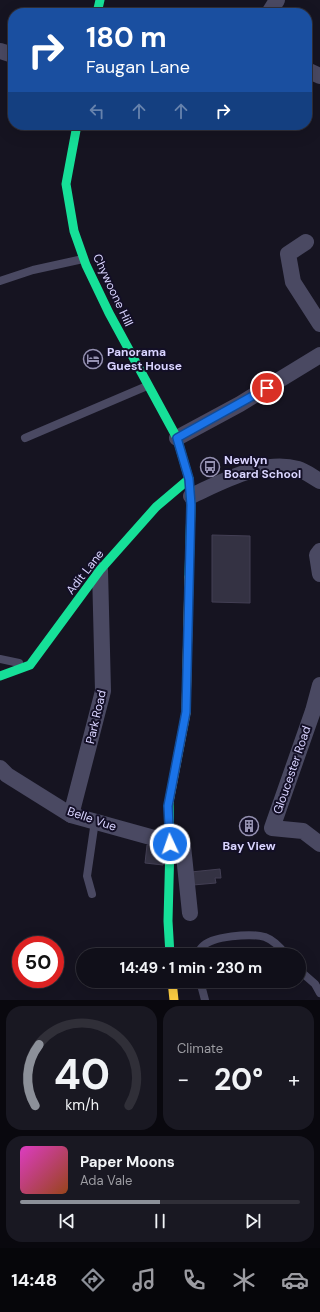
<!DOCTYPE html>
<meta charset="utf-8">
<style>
:root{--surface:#100f19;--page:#191822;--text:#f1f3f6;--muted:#9c9ca2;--line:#302f38;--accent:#8c9099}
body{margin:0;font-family:"DM Sans",sans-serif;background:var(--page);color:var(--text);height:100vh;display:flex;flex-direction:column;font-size:15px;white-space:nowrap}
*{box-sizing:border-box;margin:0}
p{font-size:13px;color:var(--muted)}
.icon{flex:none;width:22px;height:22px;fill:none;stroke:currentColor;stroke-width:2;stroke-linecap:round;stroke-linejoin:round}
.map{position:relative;height:1000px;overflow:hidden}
.side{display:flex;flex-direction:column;gap:6px;padding:6px;background:#09080e;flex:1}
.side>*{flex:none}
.guide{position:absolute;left:8px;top:8px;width:304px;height:122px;border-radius:16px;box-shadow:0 4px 16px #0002,0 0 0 1px var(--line);background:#1a4fa0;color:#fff;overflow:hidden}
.speed{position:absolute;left:12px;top:936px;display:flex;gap:8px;font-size:20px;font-weight:700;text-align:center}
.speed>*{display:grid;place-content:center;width:52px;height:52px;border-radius:50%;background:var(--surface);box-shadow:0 4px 16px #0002,0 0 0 1px var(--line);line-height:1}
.speed .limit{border:6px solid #d22;background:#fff;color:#111}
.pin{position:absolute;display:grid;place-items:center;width:34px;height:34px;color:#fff;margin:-17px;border:2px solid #fff;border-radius:50%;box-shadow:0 1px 4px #0007}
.me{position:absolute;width:44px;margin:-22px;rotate:357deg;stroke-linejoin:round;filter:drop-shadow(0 0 3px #0008)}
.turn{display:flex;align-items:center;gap:14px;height:84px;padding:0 12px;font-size:18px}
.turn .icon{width:52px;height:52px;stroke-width:2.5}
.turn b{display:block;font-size:28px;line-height:34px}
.lanes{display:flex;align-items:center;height:38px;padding:0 12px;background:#0003;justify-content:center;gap:20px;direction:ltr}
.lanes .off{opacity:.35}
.big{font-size:30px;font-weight:700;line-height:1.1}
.side .widget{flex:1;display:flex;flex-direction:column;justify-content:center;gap:6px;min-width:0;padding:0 14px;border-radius:16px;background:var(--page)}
.side .dial{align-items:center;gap:0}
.dial svg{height:104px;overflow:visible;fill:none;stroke:var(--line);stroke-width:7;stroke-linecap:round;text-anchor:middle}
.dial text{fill:var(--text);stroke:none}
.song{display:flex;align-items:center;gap:12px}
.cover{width:48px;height:48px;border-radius:6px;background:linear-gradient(135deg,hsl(310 70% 55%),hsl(20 70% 35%))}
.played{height:4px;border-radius:2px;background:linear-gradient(90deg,var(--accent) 50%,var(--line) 50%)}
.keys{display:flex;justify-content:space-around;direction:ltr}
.heat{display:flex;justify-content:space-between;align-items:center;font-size:22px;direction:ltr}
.side .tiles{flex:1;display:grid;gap:6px;grid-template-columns:1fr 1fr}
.widget:last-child{grid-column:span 2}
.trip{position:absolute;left:76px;top:948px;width:230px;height:40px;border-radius:20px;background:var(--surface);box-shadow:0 4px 16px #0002,0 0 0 1px var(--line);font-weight:700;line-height:40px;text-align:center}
.menu{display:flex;height:64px;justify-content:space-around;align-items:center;background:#06060a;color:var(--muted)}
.menu .icon{width:28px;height:28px}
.menu .active{color:var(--accent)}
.menu b{font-size:18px;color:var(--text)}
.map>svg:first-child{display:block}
.building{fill:#343243;stroke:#433f54}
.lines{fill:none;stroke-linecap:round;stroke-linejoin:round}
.lane{stroke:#4a4962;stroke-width:8}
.street{stroke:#4a4962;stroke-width:16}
.fast{stroke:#16e098;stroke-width:9}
.slow{stroke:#ffcf43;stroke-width:9}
.route-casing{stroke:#114b97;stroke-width:10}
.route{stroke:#1a73e8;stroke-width:7}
.labels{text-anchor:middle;stroke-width:4;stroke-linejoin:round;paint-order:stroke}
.street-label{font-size:12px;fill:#d9d4ff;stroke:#130f26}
.poi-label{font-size:12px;font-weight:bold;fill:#d9d4ff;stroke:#130f26;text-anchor:start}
</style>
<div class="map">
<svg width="320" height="1000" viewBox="0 0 320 1000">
<rect width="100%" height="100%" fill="#161421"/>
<g class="building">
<path d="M212,535L250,536V603L212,602Z"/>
<path d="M147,845L166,848L163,865L145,863Z"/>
<path d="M220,869L221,878H215L216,883L193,885L191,872Z"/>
</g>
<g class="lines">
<g class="lane">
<path d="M0,281L33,270L83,259"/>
<path d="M25,438L147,386"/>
<path d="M0,659L19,663"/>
<path d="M92,894L87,876L95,821"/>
<path d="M197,955C198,953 200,949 202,947C211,936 251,933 265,937C273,940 281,948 286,955"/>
<path d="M299,970L315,984L320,993"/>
<path d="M200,981L205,1000"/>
</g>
<g class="street">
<path d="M269,13L277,0"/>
<path d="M0,51L13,55"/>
<path d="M307,70L320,76"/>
<path d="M306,242L288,254L293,282L320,324"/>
<path d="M177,438L240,404L320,355"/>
<path d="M191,496C222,482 262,459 298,469C305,471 313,477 320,481"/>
<path d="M320,551L317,555L320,574"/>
<path d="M320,685L313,711L272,828L303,831L320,844"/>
<path d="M0,768L7,775L71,815L183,846L190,913"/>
<path d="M71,815L103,691L100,570"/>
</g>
<g class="fast">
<path d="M97,13L100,0"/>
<path d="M77,125L66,184L74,231L86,265L109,313L177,438L189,479L191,505L189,577"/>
<path d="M0,676L30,665L100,570L156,507L189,479"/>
<path d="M169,802L170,844L168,921L170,955"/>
</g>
<g class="slow">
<path d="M169,802L186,713L189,577"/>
<path d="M172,981L174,1000"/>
</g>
</g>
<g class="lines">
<defs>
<path id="route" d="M170,844L168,806L186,712L191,505L189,479L177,438L267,388"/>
</defs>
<use href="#route" class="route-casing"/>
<use href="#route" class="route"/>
</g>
<defs>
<symbol id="hotel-ring" viewBox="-11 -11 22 22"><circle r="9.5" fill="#130f26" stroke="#9591b1" stroke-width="1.5"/><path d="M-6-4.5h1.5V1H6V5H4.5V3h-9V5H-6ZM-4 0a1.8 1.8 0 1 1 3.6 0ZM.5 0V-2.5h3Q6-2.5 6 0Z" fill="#9591b1"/></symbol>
<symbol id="bus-ring" viewBox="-11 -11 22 22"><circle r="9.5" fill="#130f26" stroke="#9591b1" stroke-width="1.5"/><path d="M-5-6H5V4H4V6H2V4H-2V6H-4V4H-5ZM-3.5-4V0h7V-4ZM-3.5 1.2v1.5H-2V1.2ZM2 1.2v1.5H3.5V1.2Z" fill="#9591b1"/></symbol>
<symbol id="building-ring" viewBox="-11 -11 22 22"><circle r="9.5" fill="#130f26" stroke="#9591b1" stroke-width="1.5"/><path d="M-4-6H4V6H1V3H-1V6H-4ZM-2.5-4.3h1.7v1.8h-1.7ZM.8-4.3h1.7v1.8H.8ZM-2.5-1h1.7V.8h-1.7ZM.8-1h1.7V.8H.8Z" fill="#9591b1"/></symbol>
</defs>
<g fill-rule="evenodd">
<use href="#hotel-ring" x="82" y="348" width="22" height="22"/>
<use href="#bus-ring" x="199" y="456" width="22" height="22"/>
<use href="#building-ring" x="238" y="815" width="22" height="22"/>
</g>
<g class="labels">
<g class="street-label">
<text transform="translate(113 290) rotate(65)" y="4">Chywoone Hill</text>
<text transform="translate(85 572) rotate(-52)" y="4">Adit Lane</text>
<text transform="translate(96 717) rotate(-77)" y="4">Park Road</text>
<text transform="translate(292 770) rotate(-71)" y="4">Gloucester Road</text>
<text transform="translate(92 819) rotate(19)" y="4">Belle Vue</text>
</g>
<g class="poi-label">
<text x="107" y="356">Panorama<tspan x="107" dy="14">Guest House</tspan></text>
<text x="224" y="464">Newlyn<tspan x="224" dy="14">Board School</tspan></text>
<text x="249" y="850" text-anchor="middle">Bay View</text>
</g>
</g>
</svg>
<div class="speed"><div class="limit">50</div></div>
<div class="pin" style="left:267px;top:388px;background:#d93025"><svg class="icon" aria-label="arrive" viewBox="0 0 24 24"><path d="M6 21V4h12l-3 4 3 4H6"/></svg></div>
<svg class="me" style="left:170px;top:844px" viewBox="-20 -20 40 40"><circle r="17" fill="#1a73e8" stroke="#fff" stroke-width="3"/><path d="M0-11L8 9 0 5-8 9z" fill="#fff"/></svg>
<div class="trip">14:49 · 1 min · 230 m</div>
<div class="guide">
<div class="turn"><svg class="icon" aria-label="right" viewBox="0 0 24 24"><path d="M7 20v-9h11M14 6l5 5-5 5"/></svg><div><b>180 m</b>Faugan Lane</div></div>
<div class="lanes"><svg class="icon off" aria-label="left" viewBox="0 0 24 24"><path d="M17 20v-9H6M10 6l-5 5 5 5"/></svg><svg class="icon off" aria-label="ahead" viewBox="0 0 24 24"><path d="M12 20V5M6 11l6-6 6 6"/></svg><svg class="icon off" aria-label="ahead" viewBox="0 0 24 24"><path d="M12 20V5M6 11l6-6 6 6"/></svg><svg class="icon" aria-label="right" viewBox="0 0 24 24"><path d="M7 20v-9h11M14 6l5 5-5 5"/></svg></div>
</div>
</div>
<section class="side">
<div class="tiles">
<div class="widget dial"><svg viewBox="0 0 100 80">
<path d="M14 69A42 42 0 1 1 86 69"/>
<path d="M14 69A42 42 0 0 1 17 22" stroke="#8c9099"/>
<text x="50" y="56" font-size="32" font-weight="700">40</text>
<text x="50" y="72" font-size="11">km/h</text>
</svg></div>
<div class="widget"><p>Climate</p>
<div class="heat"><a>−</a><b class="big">20°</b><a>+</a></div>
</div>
<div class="widget">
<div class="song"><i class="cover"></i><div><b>Paper Moons</b><p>Ada Vale</p></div></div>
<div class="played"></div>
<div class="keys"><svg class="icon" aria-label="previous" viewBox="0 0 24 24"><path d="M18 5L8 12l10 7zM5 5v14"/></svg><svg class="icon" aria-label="pause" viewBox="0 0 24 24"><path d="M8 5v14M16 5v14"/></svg><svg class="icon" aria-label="next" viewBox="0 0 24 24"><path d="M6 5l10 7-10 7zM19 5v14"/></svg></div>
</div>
</div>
</section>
<nav class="menu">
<b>14:48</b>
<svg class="icon active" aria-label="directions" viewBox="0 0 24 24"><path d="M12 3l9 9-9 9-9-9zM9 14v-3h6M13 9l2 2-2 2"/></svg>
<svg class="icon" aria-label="music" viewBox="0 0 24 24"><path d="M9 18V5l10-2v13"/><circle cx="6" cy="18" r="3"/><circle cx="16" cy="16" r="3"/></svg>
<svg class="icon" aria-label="phone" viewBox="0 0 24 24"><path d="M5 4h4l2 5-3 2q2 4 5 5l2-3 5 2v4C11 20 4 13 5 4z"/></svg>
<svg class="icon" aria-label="climate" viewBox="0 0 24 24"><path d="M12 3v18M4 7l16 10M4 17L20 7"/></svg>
<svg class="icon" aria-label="car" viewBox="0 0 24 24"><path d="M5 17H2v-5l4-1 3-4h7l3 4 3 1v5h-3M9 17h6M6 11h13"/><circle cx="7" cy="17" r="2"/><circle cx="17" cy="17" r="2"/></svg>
</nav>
